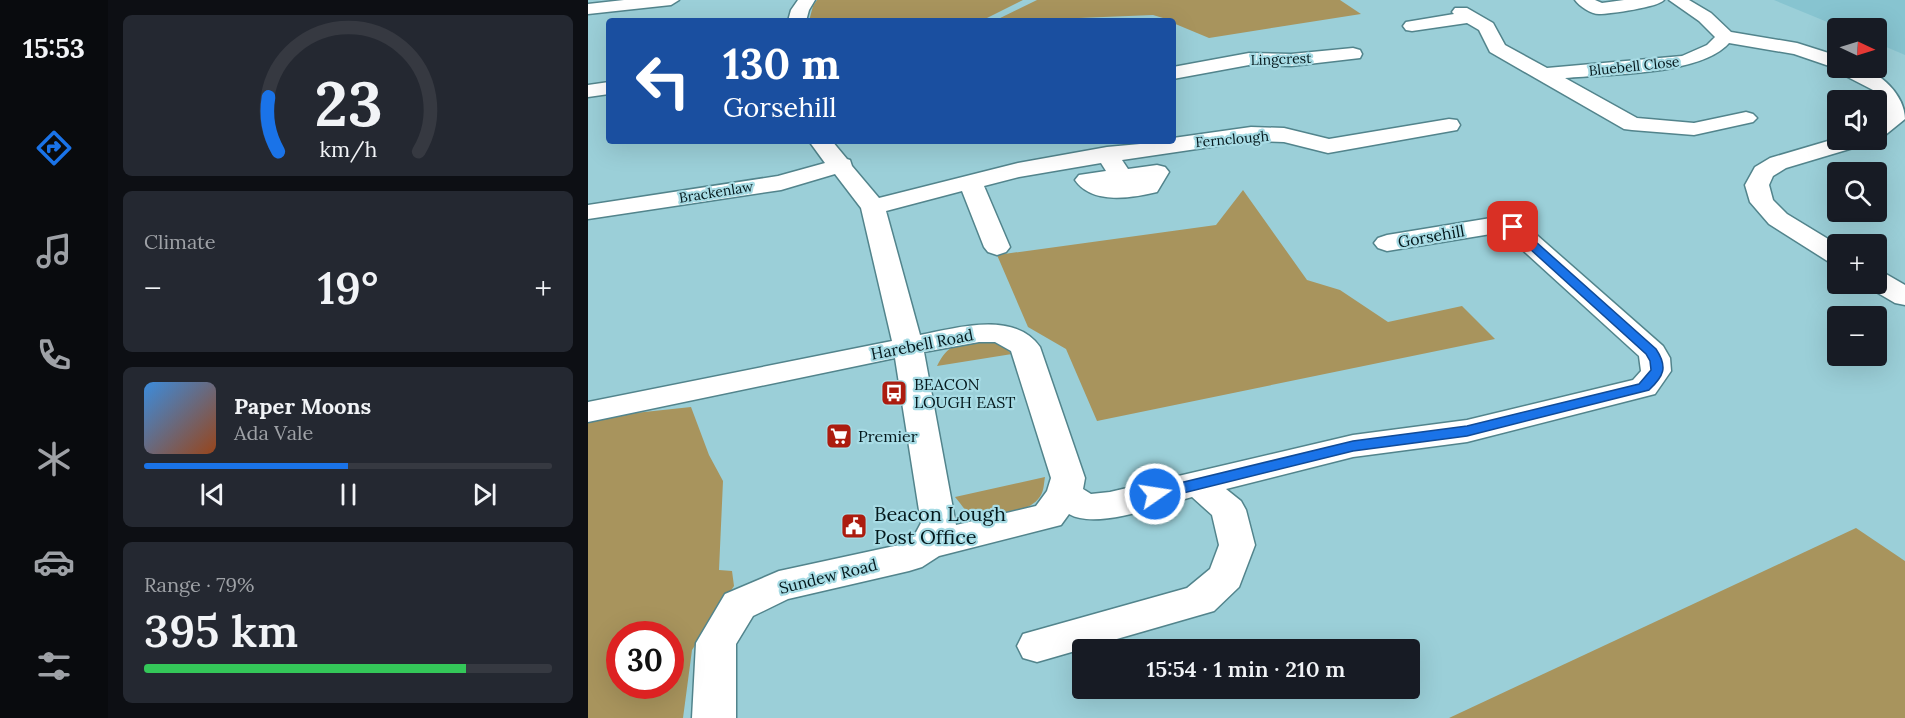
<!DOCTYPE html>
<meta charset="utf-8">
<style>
:root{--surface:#171b24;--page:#242831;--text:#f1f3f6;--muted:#9ea1a6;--line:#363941;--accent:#1a73e8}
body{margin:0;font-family:Lora,serif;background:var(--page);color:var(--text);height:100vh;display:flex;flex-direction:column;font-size:22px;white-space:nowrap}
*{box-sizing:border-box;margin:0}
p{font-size:20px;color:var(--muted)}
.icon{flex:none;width:33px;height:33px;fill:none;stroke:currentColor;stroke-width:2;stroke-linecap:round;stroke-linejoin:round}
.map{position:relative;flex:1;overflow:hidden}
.sheet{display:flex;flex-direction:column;gap:15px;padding:15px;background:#0d0f14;width:480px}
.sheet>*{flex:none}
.guide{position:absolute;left:18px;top:18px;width:570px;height:126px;border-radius:6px;box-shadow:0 6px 24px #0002;background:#1a4fa0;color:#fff;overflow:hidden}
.needle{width:39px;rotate:94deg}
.buttons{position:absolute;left:1239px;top:18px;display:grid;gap:12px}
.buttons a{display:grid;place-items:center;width:60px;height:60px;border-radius:6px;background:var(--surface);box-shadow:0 6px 24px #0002;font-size:30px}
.speed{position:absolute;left:18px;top:621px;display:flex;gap:12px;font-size:30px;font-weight:700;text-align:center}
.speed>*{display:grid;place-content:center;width:78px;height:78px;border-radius:50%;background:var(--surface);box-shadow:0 6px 24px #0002;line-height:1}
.speed .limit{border:9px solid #d22;background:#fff;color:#111}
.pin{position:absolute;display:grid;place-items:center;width:51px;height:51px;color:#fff;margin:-26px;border-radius:12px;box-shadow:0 3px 9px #0006}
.me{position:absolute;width:66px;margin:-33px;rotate:77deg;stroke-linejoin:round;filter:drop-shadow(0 0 4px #0008)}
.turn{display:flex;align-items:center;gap:21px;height:126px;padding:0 18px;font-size:27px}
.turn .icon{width:78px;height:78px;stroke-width:2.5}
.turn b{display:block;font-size:42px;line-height:51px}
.big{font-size:45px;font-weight:600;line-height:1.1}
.sheet .widget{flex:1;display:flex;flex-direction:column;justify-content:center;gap:9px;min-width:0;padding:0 21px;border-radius:9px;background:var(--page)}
.sheet .dial{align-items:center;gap:0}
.dial svg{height:156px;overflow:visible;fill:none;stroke:var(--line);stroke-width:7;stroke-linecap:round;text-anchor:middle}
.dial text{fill:var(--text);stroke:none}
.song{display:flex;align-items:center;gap:18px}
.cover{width:72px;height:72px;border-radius:9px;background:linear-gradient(135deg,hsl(210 70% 55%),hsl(20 70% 35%))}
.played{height:6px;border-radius:3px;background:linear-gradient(90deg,var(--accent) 50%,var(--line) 50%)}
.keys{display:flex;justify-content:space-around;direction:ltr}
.heat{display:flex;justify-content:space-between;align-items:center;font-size:33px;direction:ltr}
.charge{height:9px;border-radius:4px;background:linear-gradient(90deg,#34c759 79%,var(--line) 0)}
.trip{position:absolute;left:484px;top:639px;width:348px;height:60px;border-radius:6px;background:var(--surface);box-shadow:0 6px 24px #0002;font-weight:600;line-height:60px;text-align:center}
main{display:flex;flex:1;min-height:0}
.tab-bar{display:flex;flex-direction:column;width:108px;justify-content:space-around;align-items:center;background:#090b0e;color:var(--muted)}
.tab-bar .icon{width:42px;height:42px}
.tab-bar .on{color:var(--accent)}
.tab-bar b{font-size:27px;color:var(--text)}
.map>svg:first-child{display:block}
.built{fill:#87c4d0}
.green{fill:#a8945d;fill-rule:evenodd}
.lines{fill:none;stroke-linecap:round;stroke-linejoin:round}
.street-casing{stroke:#52848c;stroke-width:3}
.street{fill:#fff;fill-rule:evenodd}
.route{fill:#1a73e8;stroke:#114b97;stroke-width:1.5}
.labels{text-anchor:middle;stroke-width:4.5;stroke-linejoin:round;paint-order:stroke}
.far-street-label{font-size:14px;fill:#04181c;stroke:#a8dce5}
.street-label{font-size:16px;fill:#04181c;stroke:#a8dce5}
.poi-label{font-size:16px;fill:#04181c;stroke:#a8dce5;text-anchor:start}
.near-poi-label{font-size:20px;fill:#04181c;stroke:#a8dce5;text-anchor:start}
</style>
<main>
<nav class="tab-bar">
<b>15:53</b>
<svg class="icon on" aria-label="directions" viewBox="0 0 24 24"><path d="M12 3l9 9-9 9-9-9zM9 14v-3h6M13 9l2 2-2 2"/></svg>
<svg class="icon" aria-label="music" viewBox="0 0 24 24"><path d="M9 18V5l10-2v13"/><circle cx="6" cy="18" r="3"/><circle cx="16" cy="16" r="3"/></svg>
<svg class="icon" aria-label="phone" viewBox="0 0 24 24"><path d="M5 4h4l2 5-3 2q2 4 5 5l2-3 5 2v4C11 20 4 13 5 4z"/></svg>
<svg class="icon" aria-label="climate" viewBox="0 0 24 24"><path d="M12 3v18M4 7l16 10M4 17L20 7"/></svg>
<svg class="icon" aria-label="car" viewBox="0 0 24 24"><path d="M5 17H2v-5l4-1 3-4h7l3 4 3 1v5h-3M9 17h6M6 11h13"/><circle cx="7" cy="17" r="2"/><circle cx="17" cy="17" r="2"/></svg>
<svg class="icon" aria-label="filters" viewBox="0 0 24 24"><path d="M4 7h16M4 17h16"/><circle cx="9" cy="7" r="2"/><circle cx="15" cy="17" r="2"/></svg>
</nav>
<section class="sheet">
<div class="widget dial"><svg viewBox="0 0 100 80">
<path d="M14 69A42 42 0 1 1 86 69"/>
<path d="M14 69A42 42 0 0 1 9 41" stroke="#1a73e8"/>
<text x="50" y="56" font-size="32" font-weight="700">23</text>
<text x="50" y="72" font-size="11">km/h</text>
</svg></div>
<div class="widget"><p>Climate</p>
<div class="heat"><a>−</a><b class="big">19°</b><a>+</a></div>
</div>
<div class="widget">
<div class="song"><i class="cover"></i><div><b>Paper Moons</b><p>Ada Vale</p></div></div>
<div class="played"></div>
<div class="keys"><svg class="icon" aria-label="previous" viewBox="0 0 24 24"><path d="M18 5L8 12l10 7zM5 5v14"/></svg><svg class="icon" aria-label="pause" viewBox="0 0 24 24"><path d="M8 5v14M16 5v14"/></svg><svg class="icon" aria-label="next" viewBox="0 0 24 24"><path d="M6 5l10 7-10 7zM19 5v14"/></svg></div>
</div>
<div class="widget"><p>Range · 79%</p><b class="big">395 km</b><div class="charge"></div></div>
</section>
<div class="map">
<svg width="1317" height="718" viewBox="0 0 1317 718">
<rect width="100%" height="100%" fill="#9bcfd8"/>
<path class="built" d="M1186,0H1317V55L1289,43L1288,28H1254Z"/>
<g class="green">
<path d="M229,0H435L393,21H221L225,6Z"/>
<path d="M449,0H752L773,14L621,38L585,23V21L565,15L491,18L481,21H406Z"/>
<path d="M655,190L719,280L752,290L800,322L874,306L907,339L509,421L478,349L440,327L409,255L628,225Z"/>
<path d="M392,340L412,344L424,354L349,366C360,344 369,344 392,340Z"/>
<path d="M103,407L121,455L135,481L131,570L144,571L146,586L104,650L95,718H0V422L47,413ZM32,634H82V686H32Z"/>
<path d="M457,477C456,482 456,490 453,495C444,513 400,520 383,514C377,512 372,502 367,497Z"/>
<path d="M1268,528L1317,561V718H861Z"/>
</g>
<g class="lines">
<defs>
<g id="street">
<path d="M36,0H91L83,5L0,14V4Z"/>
<path d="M210,0H227L221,10L218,21H200L203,10Z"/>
<path d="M987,0H1007L1014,3L1036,0H1076C1071,7 1022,14 1011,14C1003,14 991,6 987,0Z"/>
<path d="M1081,0H1101L1123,13L1143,32L1209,43L1250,56V68C1256,68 1262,67 1269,68C1292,70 1317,96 1317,119L1296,136L1288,137V120L1299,113L1285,90L1250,72L1247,68L1206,54L1141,43C1113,75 1021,74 977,78L1049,118L1106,123L1158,112L1165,114L1169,118L1165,122L1106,135L1044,130L1036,129L902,52L891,30L879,23L824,31L818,30L815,26L818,22L866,14L864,12L867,8H879L905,23L917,45L959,68L1094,56L1119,45L1127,37L1111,21Z"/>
<path d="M765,48L772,50L774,54L772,58L703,66L661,65L585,79V67L661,53L703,54Z"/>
<path d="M21,82V94L0,97V85Z"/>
<path d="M861,119L869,120L872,125L869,130L740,153L696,142L663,141L534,160L540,169L569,165L577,167L581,172L569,192C544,198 504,205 487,180L491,175L518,171L513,163L431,177L396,186L422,247L418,252L409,255L400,252L396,247L374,191L298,211L332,335C368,328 426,310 452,347L497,478L495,489L503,494L522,492L765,435L879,420L1045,380L1053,371L1051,356L917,234L909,233L799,251L790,248L786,243L790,238L799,235L909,217L934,222L1075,346L1082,358L1083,371L1067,394L879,442L765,457L638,489L653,501L658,510L667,545L651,587L626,611L449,662L435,658L429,646L435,634L599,588L622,569L631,545L624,515L604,497C574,505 508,530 481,514L473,525L351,556L334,567L321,571L200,599L165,616L148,644V718H104L108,643L137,594L191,571L311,545L326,536L333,523L307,358L0,422V402L304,341L273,208L247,174L193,190L0,219V205L190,176L237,163L221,141H244L259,159L262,160L264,166L291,198L430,163L519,147L585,141V138L663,127L696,128L741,139ZM391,342H407L423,351L463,478L459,491L448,506L368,525L336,352Z"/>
<path d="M1250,138L1278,140L1275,145L1198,168L1185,176L1181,185L1185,200L1199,214L1250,245V264L1241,262L1181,224L1162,202L1157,185L1167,167L1182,158Z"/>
<path d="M1288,272L1298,274L1317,285V305L1307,303L1278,286L1277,284H1288Z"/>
</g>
</defs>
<use href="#street" class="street-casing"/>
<use href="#street" class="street"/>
</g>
<path class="route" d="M925,224L929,225L1068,349C1080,367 1076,376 1061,390L879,436L765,451L567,500L561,498L559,494L561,490L567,489L765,441L879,426L1051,384L1063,370L1062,361L1058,354L921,230L919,227Z"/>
<defs>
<symbol id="bus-square" viewBox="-11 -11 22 22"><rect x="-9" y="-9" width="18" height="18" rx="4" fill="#ac1c0f" stroke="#a8dce5"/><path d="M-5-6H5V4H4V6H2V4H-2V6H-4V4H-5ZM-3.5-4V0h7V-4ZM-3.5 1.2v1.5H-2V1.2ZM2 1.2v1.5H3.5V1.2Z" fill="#fff"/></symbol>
<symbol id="supermarket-square" viewBox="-11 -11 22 22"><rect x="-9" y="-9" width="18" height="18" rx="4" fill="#ac1c0f" stroke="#a8dce5"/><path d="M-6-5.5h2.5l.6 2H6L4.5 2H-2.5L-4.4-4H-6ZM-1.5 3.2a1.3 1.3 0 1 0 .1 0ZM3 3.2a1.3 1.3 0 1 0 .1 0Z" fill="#fff"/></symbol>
<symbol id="civic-square" viewBox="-11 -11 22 22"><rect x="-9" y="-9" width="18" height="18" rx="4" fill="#ac1c0f" stroke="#a8dce5"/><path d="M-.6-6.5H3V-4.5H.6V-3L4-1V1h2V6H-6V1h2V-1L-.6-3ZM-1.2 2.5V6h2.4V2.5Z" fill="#fff"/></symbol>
</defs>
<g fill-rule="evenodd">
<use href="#bus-square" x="291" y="378" width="30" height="30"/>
<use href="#supermarket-square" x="236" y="421" width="30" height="30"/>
<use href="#civic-square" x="251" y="511" width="30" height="30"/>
</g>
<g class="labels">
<g class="far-street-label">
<text transform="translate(693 59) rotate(-2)" y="5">Lingcrest</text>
<text transform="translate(1046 66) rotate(-6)" y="5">Bluebell Close</text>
<text transform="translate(644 139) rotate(-5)" y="5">Fernclough</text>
<text transform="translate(128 192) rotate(-9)" y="5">Brackenlaw</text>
</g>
<g class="street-label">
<text transform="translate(843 236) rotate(-10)" y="6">Gorsehill</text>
<text transform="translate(334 344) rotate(-11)" y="6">Harebell Road</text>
<text transform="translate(240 576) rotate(-14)" y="6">Sundew Road</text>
</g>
<g class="poi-label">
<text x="326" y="390">BEACON<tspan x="326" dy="18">LOUGH EAST</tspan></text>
<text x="270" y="442">Premier</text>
</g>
<g class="near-poi-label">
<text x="286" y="521">Beacon Lough<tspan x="286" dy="23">Post Office</tspan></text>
</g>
</g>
</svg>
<div class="buttons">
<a><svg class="needle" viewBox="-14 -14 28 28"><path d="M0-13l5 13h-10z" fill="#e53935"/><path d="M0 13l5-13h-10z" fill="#9ea1a6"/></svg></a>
<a><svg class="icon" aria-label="sound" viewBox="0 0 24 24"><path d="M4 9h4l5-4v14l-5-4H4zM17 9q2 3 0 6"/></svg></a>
<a><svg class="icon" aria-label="search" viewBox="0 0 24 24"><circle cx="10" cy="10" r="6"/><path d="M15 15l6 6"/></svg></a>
<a>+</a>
<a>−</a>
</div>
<div class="speed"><div class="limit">30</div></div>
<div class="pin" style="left:925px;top:227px;background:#d93025"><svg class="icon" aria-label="arrive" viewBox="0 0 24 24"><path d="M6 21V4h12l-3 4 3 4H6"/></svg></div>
<svg class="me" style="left:567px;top:494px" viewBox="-20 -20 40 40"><circle r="17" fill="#1a73e8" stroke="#fff" stroke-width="3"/><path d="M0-11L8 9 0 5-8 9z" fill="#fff"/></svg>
<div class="trip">15:54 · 1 min · 210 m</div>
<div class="guide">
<div class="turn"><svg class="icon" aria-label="left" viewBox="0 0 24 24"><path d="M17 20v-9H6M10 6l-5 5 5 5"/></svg><div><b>130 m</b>Gorsehill</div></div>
</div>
</div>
</main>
